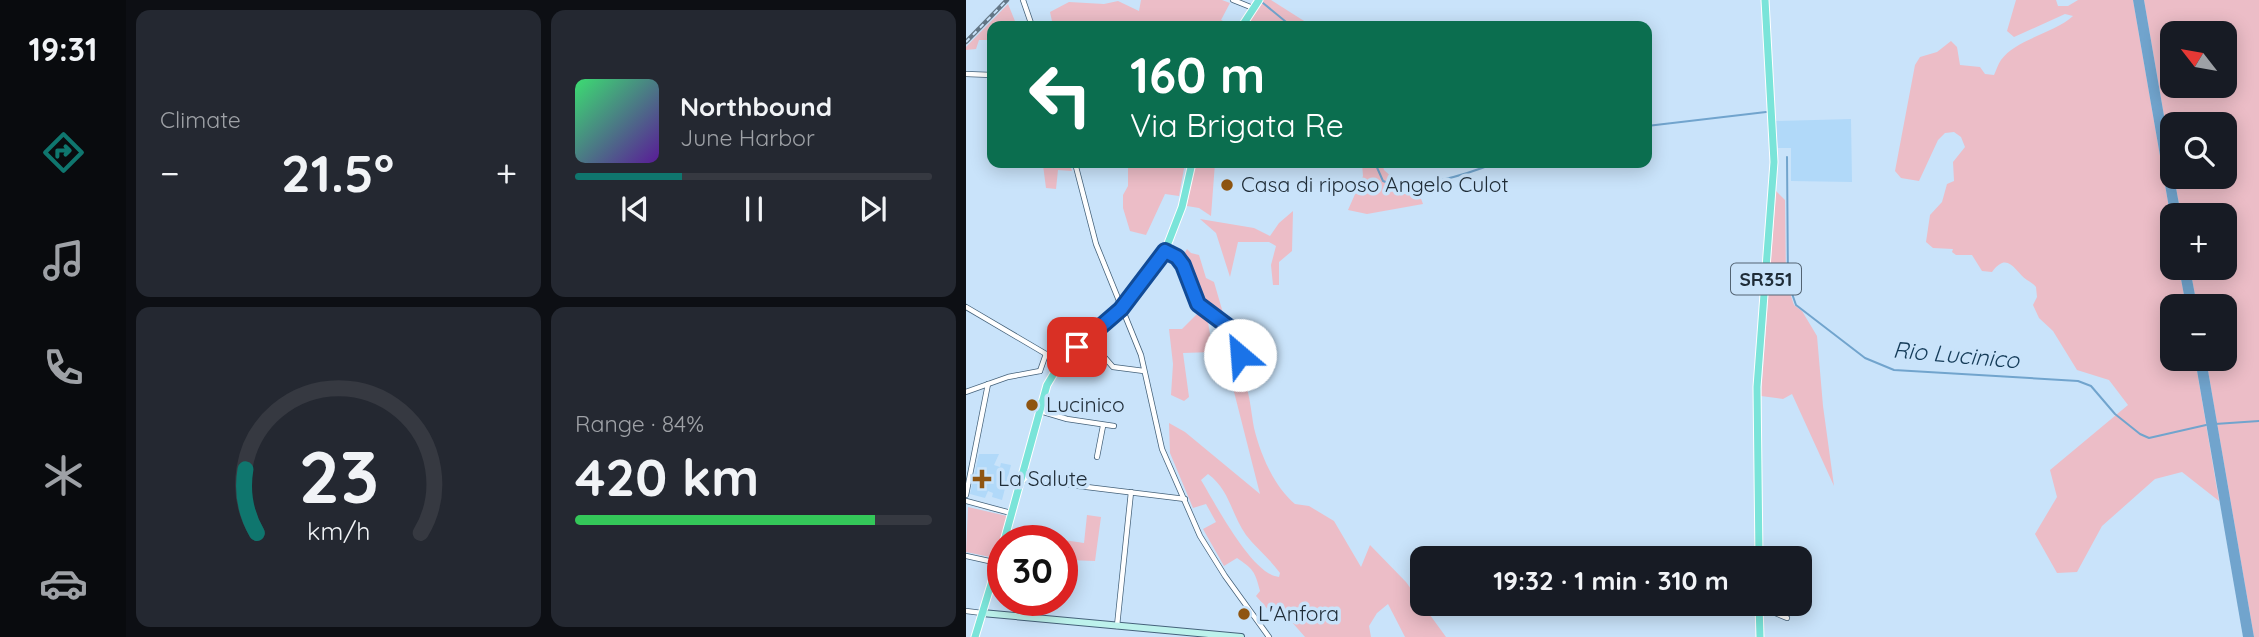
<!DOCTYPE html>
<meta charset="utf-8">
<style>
:root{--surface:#171b24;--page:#242831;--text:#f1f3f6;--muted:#9ea1a6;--line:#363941;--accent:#0f766e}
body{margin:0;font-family:Quicksand,sans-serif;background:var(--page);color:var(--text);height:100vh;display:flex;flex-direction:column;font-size:26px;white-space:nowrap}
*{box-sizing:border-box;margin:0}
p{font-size:23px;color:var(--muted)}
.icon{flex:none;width:38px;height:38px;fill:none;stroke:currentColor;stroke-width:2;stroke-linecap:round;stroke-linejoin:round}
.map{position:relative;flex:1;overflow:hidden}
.sheet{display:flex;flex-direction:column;gap:10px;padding:10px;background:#0d0f14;width:840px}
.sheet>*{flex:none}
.top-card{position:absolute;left:21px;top:21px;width:665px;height:147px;border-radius:14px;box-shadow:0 4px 18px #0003;background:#0b6e4f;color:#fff;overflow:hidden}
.needle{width:46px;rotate:301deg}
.controls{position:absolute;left:1194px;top:21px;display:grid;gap:14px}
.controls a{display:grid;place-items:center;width:77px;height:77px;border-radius:14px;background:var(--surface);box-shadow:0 4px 18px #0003;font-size:35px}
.speed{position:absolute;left:21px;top:525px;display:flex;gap:14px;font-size:35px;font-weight:700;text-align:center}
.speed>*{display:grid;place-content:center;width:91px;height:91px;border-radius:50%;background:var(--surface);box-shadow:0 4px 18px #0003;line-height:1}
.speed .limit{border:10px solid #d22;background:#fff;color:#111}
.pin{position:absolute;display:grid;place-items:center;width:60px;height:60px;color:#fff;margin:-30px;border-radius:14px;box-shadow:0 4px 10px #0006}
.me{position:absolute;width:77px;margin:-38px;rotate:333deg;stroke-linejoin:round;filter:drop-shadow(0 0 5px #0008)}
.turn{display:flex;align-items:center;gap:24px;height:147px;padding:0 28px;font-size:32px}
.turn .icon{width:91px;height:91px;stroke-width:2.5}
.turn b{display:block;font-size:49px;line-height:60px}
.big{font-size:52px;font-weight:700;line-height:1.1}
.sheet .tile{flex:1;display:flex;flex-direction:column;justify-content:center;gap:10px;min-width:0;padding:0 24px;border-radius:14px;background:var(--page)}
.sheet .dial{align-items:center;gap:0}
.dial svg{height:182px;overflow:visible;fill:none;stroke:var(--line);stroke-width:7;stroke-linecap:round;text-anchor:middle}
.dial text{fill:var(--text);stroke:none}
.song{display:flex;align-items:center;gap:21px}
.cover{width:84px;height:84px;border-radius:10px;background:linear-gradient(135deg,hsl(140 70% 55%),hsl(270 70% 35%))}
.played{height:7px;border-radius:4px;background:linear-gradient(90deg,var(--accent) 30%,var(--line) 30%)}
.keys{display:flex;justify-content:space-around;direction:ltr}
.heat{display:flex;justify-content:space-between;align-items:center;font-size:38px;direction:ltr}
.charge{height:10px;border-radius:5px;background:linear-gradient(90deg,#34c759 84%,var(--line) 0)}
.sheet .tiles{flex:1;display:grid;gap:10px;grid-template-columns:repeat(2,1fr)}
.trip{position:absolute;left:444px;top:546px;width:402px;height:70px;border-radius:14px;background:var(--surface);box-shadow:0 4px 18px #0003;font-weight:700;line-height:70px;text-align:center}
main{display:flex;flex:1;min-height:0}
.dock{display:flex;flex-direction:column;width:126px;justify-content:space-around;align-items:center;background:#090b0e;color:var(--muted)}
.dock .icon{width:49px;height:49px}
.dock .on{color:var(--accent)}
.dock b{font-size:32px;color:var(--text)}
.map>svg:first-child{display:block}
.built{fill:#b1d9f9}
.green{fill:#ecbdc7;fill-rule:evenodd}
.water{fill:#71a4cd}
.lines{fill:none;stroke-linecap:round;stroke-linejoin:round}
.stream{stroke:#71a4cd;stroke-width:2}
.street-casing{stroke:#45627a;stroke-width:6}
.secondary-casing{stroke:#45627a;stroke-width:8}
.primary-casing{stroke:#fff;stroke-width:9}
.street{stroke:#fff;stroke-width:4.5}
.secondary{stroke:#bdf2ec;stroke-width:6}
.primary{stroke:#7ae4d9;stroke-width:7}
.rail-casing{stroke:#657888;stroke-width:4.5}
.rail{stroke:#c9e3fa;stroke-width:2;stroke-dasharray:5;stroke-linecap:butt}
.route-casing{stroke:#114b97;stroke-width:18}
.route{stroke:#1a73e8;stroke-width:12}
.poi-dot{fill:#8f5511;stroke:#c9e3fa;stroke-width:2.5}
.labels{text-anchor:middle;stroke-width:7;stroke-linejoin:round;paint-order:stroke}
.shield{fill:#c9e3fa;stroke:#526372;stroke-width:2}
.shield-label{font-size:19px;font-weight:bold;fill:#1f2c37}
.poi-label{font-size:21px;fill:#1f2c37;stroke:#c9e3fa;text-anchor:start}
.water-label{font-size:23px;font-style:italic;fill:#143b58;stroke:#c9e3fa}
</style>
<main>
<nav class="dock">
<b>19:31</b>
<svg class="icon on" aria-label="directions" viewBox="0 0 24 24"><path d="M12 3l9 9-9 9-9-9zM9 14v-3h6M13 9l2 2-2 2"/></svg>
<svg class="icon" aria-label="music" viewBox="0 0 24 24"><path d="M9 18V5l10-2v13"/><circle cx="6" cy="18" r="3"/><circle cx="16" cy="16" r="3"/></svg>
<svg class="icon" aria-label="phone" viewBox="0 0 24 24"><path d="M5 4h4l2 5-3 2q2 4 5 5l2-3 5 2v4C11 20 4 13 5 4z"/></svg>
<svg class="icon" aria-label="climate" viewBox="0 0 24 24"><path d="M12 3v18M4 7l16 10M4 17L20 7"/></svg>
<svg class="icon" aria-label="car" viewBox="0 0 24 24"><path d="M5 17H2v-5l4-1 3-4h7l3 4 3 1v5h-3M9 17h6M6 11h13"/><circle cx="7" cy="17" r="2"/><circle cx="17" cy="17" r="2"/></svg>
</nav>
<section class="sheet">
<div class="tiles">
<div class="tile"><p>Climate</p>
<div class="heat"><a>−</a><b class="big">21.5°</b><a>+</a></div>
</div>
<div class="tile">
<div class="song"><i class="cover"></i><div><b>Northbound</b><p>June Harbor</p></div></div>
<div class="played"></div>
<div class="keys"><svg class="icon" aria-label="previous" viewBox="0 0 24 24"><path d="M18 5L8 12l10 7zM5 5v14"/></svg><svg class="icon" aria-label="pause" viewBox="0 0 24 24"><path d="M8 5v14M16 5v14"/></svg><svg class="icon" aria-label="next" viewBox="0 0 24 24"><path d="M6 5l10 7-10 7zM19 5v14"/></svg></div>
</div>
<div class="tile dial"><svg viewBox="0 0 100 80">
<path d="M14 69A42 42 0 1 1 86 69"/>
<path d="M14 69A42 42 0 0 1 9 41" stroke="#0f766e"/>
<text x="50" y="56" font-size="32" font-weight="700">23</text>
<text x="50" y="72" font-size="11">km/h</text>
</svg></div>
<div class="tile"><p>Range · 84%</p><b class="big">420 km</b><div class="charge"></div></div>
</div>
</section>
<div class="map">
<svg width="1293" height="637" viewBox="0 0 1293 637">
<rect width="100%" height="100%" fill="#c9e3fa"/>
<g class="built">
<path d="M885,119L886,182L825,181V148H812L808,121Z"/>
<path d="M13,454H33L28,465L34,467L35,463L45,465L36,500L26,497L27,493L22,491L19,498L4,494Z"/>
</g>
<g class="green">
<path d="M175,0H256L264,3L255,20L267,26H87L84,12L103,2L138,4L152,1L173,11Z"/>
<path d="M297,0H305L346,26H280Z"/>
<path d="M1050,0H1090L1092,6H1102L1112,0H1167L1206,225V268H1213L1220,306H1206V359H1229L1253,501L1216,472L1189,479L1136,526L1111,572L1091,573L1069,534L1091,497L1084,470L1162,405L1143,380L1111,370L1087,331L1073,318L1067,305L1071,297L1070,287C1068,284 1064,282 1061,280C1049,272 1042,250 1026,272L1016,271L1006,255H990L986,252L987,249L967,248L960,242L964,215L976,202L981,184L988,181L987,162L999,147L995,137L988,132L979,133L972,140L953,181L935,178L929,171L949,65L954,57L971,52L985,41L991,47L994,65L1014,67L1019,74L1028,75C1030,71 1032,64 1035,60C1050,39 1087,34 1107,16L1099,14L1048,37L1041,31Z"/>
<path d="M1178,0H1293V637H1288L1240,359H1258V306H1231L1224,268H1258V215H1215L1208,177H1258V124H1206V162ZM1206,33H1258V86H1206Z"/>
<path d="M42,4L51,26H26V40H13L10,49L0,50V47Z"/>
<path d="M90,163H103L106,171L92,170L90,189L80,188L77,165Z"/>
<path d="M162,163H219L213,196L199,194L180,235L164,231L157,208V195L162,186Z"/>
<path d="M229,163H249L245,216L233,208L221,206Z"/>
<path d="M396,163H416L418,170L430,181L448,180L457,204L401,214L382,210L397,176Z"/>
<path d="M810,191L819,200L820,281L828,305L836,311L851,336L857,406L868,486L826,394L817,399L795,396Z"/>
<path d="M327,211L326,251L313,262V285H307L305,265L310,246L303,242H272L264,277L250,233L234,219L288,228L304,236L313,223Z"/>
<path d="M221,249L225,253L233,255L240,278L248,282L257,313C227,309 229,280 216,258Z"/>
<path d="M232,313L241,316L247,352L217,353L223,397L218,401L205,395L207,364L203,329H216Z"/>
<path d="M278,379C284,395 285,411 288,428C295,456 308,486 329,504L343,506L368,521L395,567L404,545L440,582L480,637H439L422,604L411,613L403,626L405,637H339L325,621L306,614L290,596L294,591C289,571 287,569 271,558L258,566L237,529L250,522L240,504L227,508L204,453L203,423L219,432L294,494L265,380ZM242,474C264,490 265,514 280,535C290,548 304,559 314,573L313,577C286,575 249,503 235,480Z"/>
<path d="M2,507L41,516L29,558L0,552Z"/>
<path d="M121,515L135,517L129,561L102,560V557L96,556V541L91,539L118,543Z"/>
</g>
<g class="water">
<path d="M1167,0H1178L1206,162V177H1208L1215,215H1206V225Z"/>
<path d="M1213,268H1224L1231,306H1220Z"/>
<path d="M1229,359H1240L1288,637H1277Z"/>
</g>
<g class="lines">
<g class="stream">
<path d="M297,3L325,26"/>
<path d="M681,126L800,112"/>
<path d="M821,157L822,282L830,305L899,358L928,370L1112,381L1125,386L1149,414L1174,434L1183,438L1240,425"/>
<path d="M409,163L417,181C443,193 502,174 529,163"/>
<path d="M1249,424L1293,421"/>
</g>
<defs>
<g id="street">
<path d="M57,0L66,26"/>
<path d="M267,0L287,8"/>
<path d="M0,74L26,75"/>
<path d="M109,163L130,244L175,355L196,449L234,536L259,576L303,637"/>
<path d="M199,251L211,257L217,265L232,304L264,328L274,355"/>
<path d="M0,307L80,354L95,360"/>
<path d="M111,347L133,351L147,367L178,371"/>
<path d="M74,371L80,354"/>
<path d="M0,392L42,377L74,371"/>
<path d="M74,411L101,419L148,426"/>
<path d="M131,457L137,426"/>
<path d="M55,479L219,499"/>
<path d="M0,495L22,384"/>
<path d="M0,501L45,513"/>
<path d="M0,556L32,563"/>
<path d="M788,604L821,618"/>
<path d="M0,611L16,613"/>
<path d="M151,626L165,492"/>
</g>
<path id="secondary" d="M16,613L275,637"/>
<g id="primary">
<path d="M276,26L293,0"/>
<path d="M38,541L81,385L96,360L155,309L199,251L216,207L226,163"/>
<path d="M793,558L791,387L808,162L799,0"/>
<path d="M793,604L794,637"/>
<path d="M9,637L37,545"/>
</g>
</defs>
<use href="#street" class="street-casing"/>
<use href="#secondary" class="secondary-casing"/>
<use href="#primary" class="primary-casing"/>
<use href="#street" class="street"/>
<use href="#secondary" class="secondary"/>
<use href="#primary" class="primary"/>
<defs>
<path id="rail" d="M0,42L41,0"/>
</defs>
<use href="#rail" class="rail-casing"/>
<use href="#rail" class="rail"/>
</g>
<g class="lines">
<defs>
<path id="route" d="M111,347L155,309L199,251L211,257L217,265L232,304L264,328L274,355"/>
</defs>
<use href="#route" class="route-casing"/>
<use href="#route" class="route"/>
</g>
<g class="poi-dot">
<circle cx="261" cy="185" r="7"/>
<circle cx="66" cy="405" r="7"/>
<path d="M12.5 468.5h7v7h7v7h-7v7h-7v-7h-7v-7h7z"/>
<circle cx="278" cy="614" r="7"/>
</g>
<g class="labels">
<rect class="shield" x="765" y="263.5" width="70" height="31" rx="5"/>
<g class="shield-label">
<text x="800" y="286">SR351</text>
</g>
<g class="poi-label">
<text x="275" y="192">Casa di riposo Angelo Culot</text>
<text x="80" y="412">Lucinico</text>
<text x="32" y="486">La Salute</text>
<text x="292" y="621">L'Anfora</text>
</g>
<g class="water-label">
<text transform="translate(990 355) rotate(5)" y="8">Rio Lucinico</text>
</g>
</g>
</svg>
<div class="controls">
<a><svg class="needle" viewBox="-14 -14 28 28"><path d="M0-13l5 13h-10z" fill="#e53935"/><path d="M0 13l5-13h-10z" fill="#9ea1a6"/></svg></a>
<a><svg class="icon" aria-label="search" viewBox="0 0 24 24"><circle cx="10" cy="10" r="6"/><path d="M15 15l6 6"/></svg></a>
<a>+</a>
<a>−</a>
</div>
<div class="speed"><div class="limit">30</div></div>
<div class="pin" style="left:111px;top:347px;background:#d93025"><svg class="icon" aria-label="arrive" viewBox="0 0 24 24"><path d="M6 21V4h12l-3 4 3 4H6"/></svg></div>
<svg class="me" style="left:274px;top:355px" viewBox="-20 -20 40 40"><circle r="19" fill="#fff"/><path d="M0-13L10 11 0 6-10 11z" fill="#1a73e8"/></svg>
<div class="trip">19:32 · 1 min · 310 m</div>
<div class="top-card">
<div class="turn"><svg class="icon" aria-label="left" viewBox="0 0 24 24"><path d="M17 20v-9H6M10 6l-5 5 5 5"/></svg><div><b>160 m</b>Via Brigata Re</div></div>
</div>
</div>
</main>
